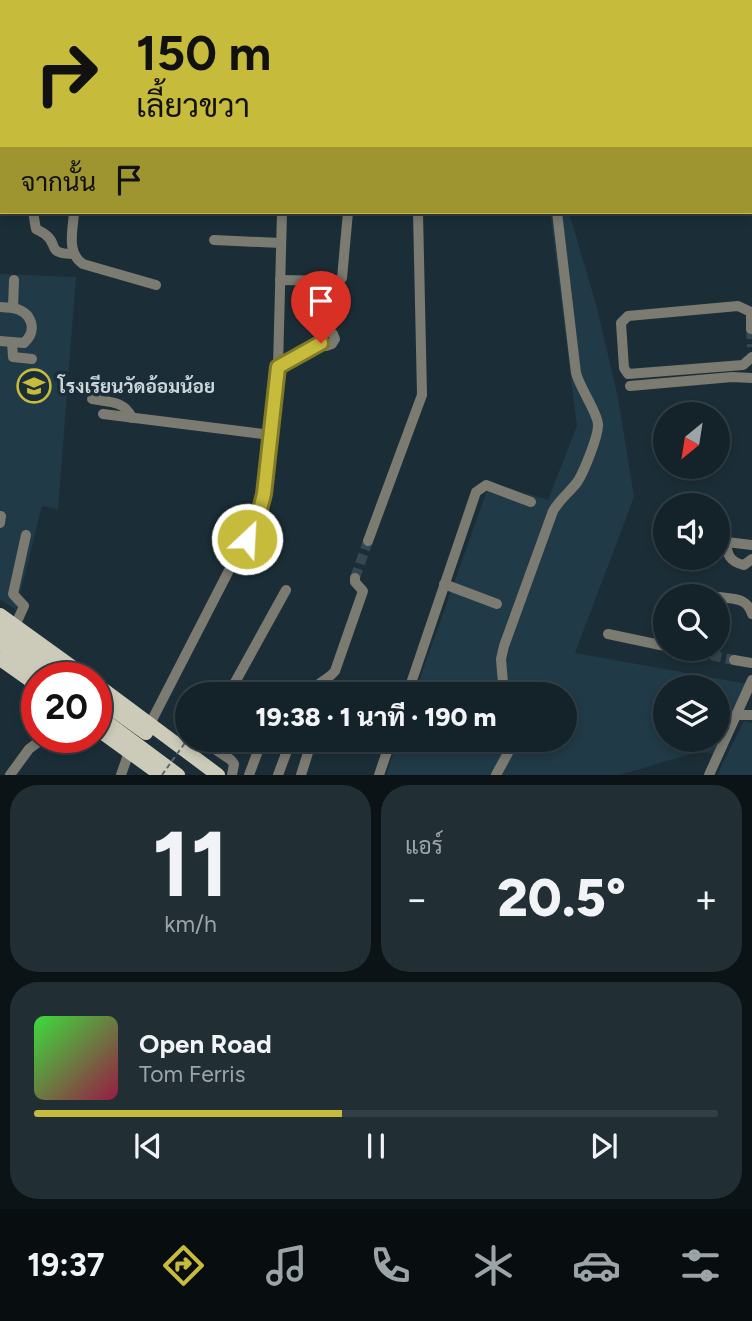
<!DOCTYPE html>
<html lang="th">
<meta charset="utf-8">
<style>
:root{--surface:#142229;--page:#212f35;--text:#f1f3f6;--muted:#9da4a8;--line:#333f46;--accent:#c7bb3c}
body{margin:0;font-family:Figtree,Sarabun,sans-serif;background:var(--page);color:var(--text);height:100vh;display:flex;flex-direction:column;font-size:26px;white-space:nowrap}
*{box-sizing:border-box;margin:0}
p{font-size:23px;color:var(--muted)}
.icon{flex:none;width:38px;height:38px;fill:none;stroke:currentColor;stroke-width:2;stroke-linecap:round;stroke-linejoin:round}
.map{position:relative;height:775px;overflow:hidden}
.drawer{display:flex;flex-direction:column;gap:10px;padding:10px;background:#0b1317;flex:1}
.drawer>*{flex:none}
.hud{position:absolute;left:0px;top:0px;width:752px;height:214px;box-shadow:0 4px 10px #0003,0 0 0 2px var(--line);background:#c7bb3c;color:#111;overflow:hidden}
.needle{width:46px;rotate:210deg}
.buttons{position:absolute;left:653px;top:402px;display:grid;gap:14px}
.buttons a{display:grid;place-items:center;width:77px;height:77px;border-radius:50%;background:var(--surface);box-shadow:0 4px 10px #0003,0 0 0 2px var(--line);font-size:35px}
.speed{position:absolute;left:21px;top:662px;display:flex;gap:14px;font-size:35px;font-weight:700;text-align:center}
.speed>*{display:grid;place-content:center;width:91px;height:91px;border-radius:50%;background:var(--surface);box-shadow:0 4px 10px #0003,0 0 0 2px var(--line);line-height:1}
.speed .limit{border:10px solid #d22;background:#fff;color:#111}
.pin{position:absolute;display:grid;place-items:center;width:60px;height:60px;color:#fff;margin:-72px -30px;border-radius:50% 50% 50% 0;rotate:-45deg;box-shadow:0 0 7px #0007}
.pin .icon{rotate:45deg}
.me{position:absolute;width:77px;margin:-38px;rotate:25deg;stroke-linejoin:round;filter:drop-shadow(0 0 5px #0008)}
.turn{display:flex;align-items:center;gap:24px;height:147px;padding:0 21px;font-size:32px}
.turn .icon{width:91px;height:91px;stroke-width:2.5}
.turn b{display:block;font-size:49px;line-height:60px}
.then{display:flex;align-items:center;height:66px;padding:0 21px;background:#0003;gap:14px;font-size:26px}
.big{font-size:52px;font-weight:800;line-height:1.1}
.drawer .widget{flex:1;display:flex;flex-direction:column;justify-content:center;gap:10px;min-width:0;padding:0 24px;border-radius:28px;background:var(--page)}
.drawer .dial{align-items:center;gap:0}
.dial b{font-size:91px;line-height:1}
.song{display:flex;align-items:center;gap:21px}
.cover{width:84px;height:84px;border-radius:10px;background:linear-gradient(135deg,hsl(120 70% 55%),hsl(340 70% 35%))}
.played{height:7px;border-radius:4px;background:linear-gradient(90deg,var(--accent) 45%,var(--line) 45%)}
.keys{display:flex;justify-content:space-around;direction:ltr}
.heat{display:flex;justify-content:space-between;align-items:center;font-size:38px;direction:ltr}
.drawer .tiles{flex:1;display:grid;gap:10px;grid-template-columns:1fr 1fr}
.widget:last-child{grid-column:span 2}
.trip{position:absolute;left:175px;top:682px;width:402px;height:70px;border-radius:35px;background:var(--surface);box-shadow:0 4px 10px #0003,0 0 0 2px var(--line);font-weight:800;line-height:70px;text-align:center}
.tab-bar{display:flex;height:112px;justify-content:space-around;align-items:center;background:#080e10;color:var(--muted)}
.tab-bar .icon{width:49px;height:49px}
.tab-bar .selected{color:var(--accent)}
.tab-bar b{font-size:32px;color:var(--text)}
.map>svg:first-child{display:block}
.built{fill:#213a47;fill-rule:evenodd}
.lines{fill:none;stroke-linecap:round;stroke-linejoin:round}
.minor-tunnel{stroke:#354750;stroke-width:10;stroke-dasharray:10 5;stroke-linecap:butt}
.minor{stroke:#7b7b72;stroke-width:10}
.major{stroke:#cccbb9;stroke-width:14}
.path-bridge{stroke:#57676f;stroke-width:2;stroke-dasharray:5 3.5;stroke-linecap:butt}
.route-casing{stroke:#817a27;stroke-width:18}
.route{stroke:#c7bb3c;stroke-width:12}
.labels{text-anchor:middle;stroke-width:7;stroke-linejoin:round;paint-order:stroke}
.poi-label{font-size:19px;font-weight:bold;fill:#cbd6dc;stroke:#1b2e37;text-anchor:start}
</style>
<div class="map">
<svg width="752" height="775" viewBox="0 0 752 775">
<rect width="100%" height="100%" fill="#1b2e37"/>
<g class="built">
<path d="M550,212H569L597,308L618,398L634,497L575,653L748,684L716,754L697,752L620,775H386L398,740H565V695H414L490,482L548,500L577,426ZM665,688H718V740H665Z"/>
<path d="M0,274L76,277L58,509L42,506L16,610L0,599Z"/>
<path d="M744,721L752,723V775H717Z"/>
</g>
<g class="lines">
<g class="minor-tunnel">
<path d="M751,329L752,347"/>
<path d="M355,578L368,541"/>
<path d="M682,649L734,660"/>
</g>
<g class="minor">
<path d="M153,2V0"/>
<path d="M492,2L493,0"/>
<path d="M559,2V0"/>
<path d="M0,94H2"/>
<path d="M751,118H752"/>
<path d="M751,160H752"/>
<path d="M0,189H2"/>
<path d="M33,212L36,229C39,231 43,232 46,235C59,245 46,253 72,254"/>
<path d="M74,212C73,230 66,253 83,264L156,285"/>
<path d="M214,240L281,243"/>
<path d="M280,280L338,281L342,278L348,212"/>
<path d="M0,307L13,308L14,280"/>
<path d="M751,329V312L738,306L628,316L621,323L624,368L628,374L743,365L752,357"/>
<path d="M0,341L24,343C38,330 32,312 13,308"/>
<path d="M12,342L13,357L32,359"/>
<path d="M278,367L321,343L326,346L332,344L335,339L333,334L328,331L323,332L320,337L321,343"/>
<path d="M630,386L732,377L752,378"/>
<path d="M92,399C109,402 125,401 132,418"/>
<path d="M103,414L271,435"/>
<path d="M0,523L1,516"/>
<path d="M368,541L422,395L418,212"/>
<path d="M718,541L752,545"/>
<path d="M726,542C727,555 730,562 744,565L752,559"/>
<path d="M444,584L497,604"/>
<path d="M687,595L711,597"/>
<path d="M718,597C733,599 747,597 752,614"/>
<path d="M15,626L24,606L13,594L26,535"/>
<path d="M608,634L665,646"/>
<path d="M734,660L752,663"/>
<path d="M228,695L286,590"/>
<path d="M309,695C315,683 327,681 335,671L363,591L355,582V578"/>
<path d="M407,695L476,492L486,485L531,502"/>
<path d="M504,695L501,659L504,646L553,511C560,499 570,492 578,481C584,471 599,435 598,424C597,412 580,388 576,373L557,212"/>
<path d="M736,715H752"/>
<path d="M150,724L261,508L278,367L282,212"/>
<path d="M203,741L231,760L234,764L232,775"/>
<path d="M10,775L29,749L45,737"/>
<path d="M121,775L129,752"/>
<path d="M249,775L261,743"/>
<path d="M278,775L291,740"/>
<path d="M301,775L312,740"/>
<path d="M379,775L391,740"/>
<path d="M496,775L515,740"/>
<path d="M709,775L752,680"/>
</g>
<g class="major">
<path d="M0,615L86,677"/>
<path d="M0,628L69,677"/>
<path d="M0,643L46,677"/>
<path d="M0,659L37,685"/>
<path d="M96,684L218,775"/>
<path d="M96,697L146,733"/>
<path d="M96,714L178,775"/>
<path d="M96,728L161,775"/>
</g>
<path class="path-bridge" d="M162,775L187,740"/>
</g>
<g class="lines">
<defs>
<path id="route" d="M247,539L258,517L264,494L278,367L321,343"/>
</defs>
<use href="#route" class="route-casing"/>
<use href="#route" class="route"/>
</g>
<defs>
<symbol id="school-ring" viewBox="-11 -11 22 22"><circle r="9.5" fill="#1b2e37" stroke="#c7bb3c" stroke-width="1.5"/><path d="M0-5L7-2L0 1L-7-2ZM-4 1L0 2.5L4 1V4Q0 6-4 4Z" fill="#c7bb3c"/></symbol>
</defs>
<g fill-rule="evenodd">
<use href="#school-ring" x="15" y="367" width="38" height="38"/>
</g>
<g class="labels">
<g class="poi-label">
<text x="58" y="393">โรงเรียนวัดอ้อมน้อย</text>
</g>
</g>
</svg>
<div class="buttons">
<a><svg class="needle" viewBox="-14 -14 28 28"><path d="M0-13l5 13h-10z" fill="#e53935"/><path d="M0 13l5-13h-10z" fill="#9da4a8"/></svg></a>
<a><svg class="icon" aria-label="sound" viewBox="0 0 24 24"><path d="M4 9h4l5-4v14l-5-4H4zM17 9q2 3 0 6"/></svg></a>
<a><svg class="icon" aria-label="search" viewBox="0 0 24 24"><circle cx="10" cy="10" r="6"/><path d="M15 15l6 6"/></svg></a>
<a><svg class="icon" aria-label="layers" viewBox="0 0 24 24"><path d="M12 4l9 5-9 5-9-5zM3 14l9 5 9-5"/></svg></a>
</div>
<div class="speed"><div class="limit">20</div></div>
<div class="pin" style="left:321px;top:343px;background:#d93025"><svg class="icon" aria-label="arrive" viewBox="0 0 24 24"><path d="M6 21V4h12l-3 4 3 4H6"/></svg></div>
<svg class="me" style="left:247px;top:539px" viewBox="-20 -20 40 40"><circle r="17" fill="#c7bb3c" stroke="#fff" stroke-width="3"/><path d="M0-11L8 9 0 5-8 9z" fill="#fff"/></svg>
<div class="trip">19:38 · 1 นาที · 190 m</div>
<div class="hud">
<div class="turn"><svg class="icon" aria-label="right" viewBox="0 0 24 24"><path d="M7 20v-9h11M14 6l5 5-5 5"/></svg><div><b>150 m</b>เลี้ยวขวา</div></div>
<div class="then">จากนั้น<svg class="icon" aria-label="arrive" viewBox="0 0 24 24"><path d="M6 21V4h12l-3 4 3 4H6"/></svg></div>
</div>
</div>
<section class="drawer">
<div class="tiles">
<div class="widget dial"><b>11</b><p>km/h</p></div>
<div class="widget"><p>แอร์</p>
<div class="heat"><a>−</a><b class="big">20.5°</b><a>+</a></div>
</div>
<div class="widget">
<div class="song"><i class="cover"></i><div><b>Open Road</b><p>Tom Ferris</p></div></div>
<div class="played"></div>
<div class="keys"><svg class="icon" aria-label="previous" viewBox="0 0 24 24"><path d="M18 5L8 12l10 7zM5 5v14"/></svg><svg class="icon" aria-label="pause" viewBox="0 0 24 24"><path d="M8 5v14M16 5v14"/></svg><svg class="icon" aria-label="next" viewBox="0 0 24 24"><path d="M6 5l10 7-10 7zM19 5v14"/></svg></div>
</div>
</div>
</section>
<nav class="tab-bar">
<b>19:37</b>
<svg class="icon selected" aria-label="directions" viewBox="0 0 24 24"><path d="M12 3l9 9-9 9-9-9zM9 14v-3h6M13 9l2 2-2 2"/></svg>
<svg class="icon" aria-label="music" viewBox="0 0 24 24"><path d="M9 18V5l10-2v13"/><circle cx="6" cy="18" r="3"/><circle cx="16" cy="16" r="3"/></svg>
<svg class="icon" aria-label="phone" viewBox="0 0 24 24"><path d="M5 4h4l2 5-3 2q2 4 5 5l2-3 5 2v4C11 20 4 13 5 4z"/></svg>
<svg class="icon" aria-label="climate" viewBox="0 0 24 24"><path d="M12 3v18M4 7l16 10M4 17L20 7"/></svg>
<svg class="icon" aria-label="car" viewBox="0 0 24 24"><path d="M5 17H2v-5l4-1 3-4h7l3 4 3 1v5h-3M9 17h6M6 11h13"/><circle cx="7" cy="17" r="2"/><circle cx="17" cy="17" r="2"/></svg>
<svg class="icon" aria-label="filters" viewBox="0 0 24 24"><path d="M4 7h16M4 17h16"/><circle cx="9" cy="7" r="2"/><circle cx="15" cy="17" r="2"/></svg>
</nav>
